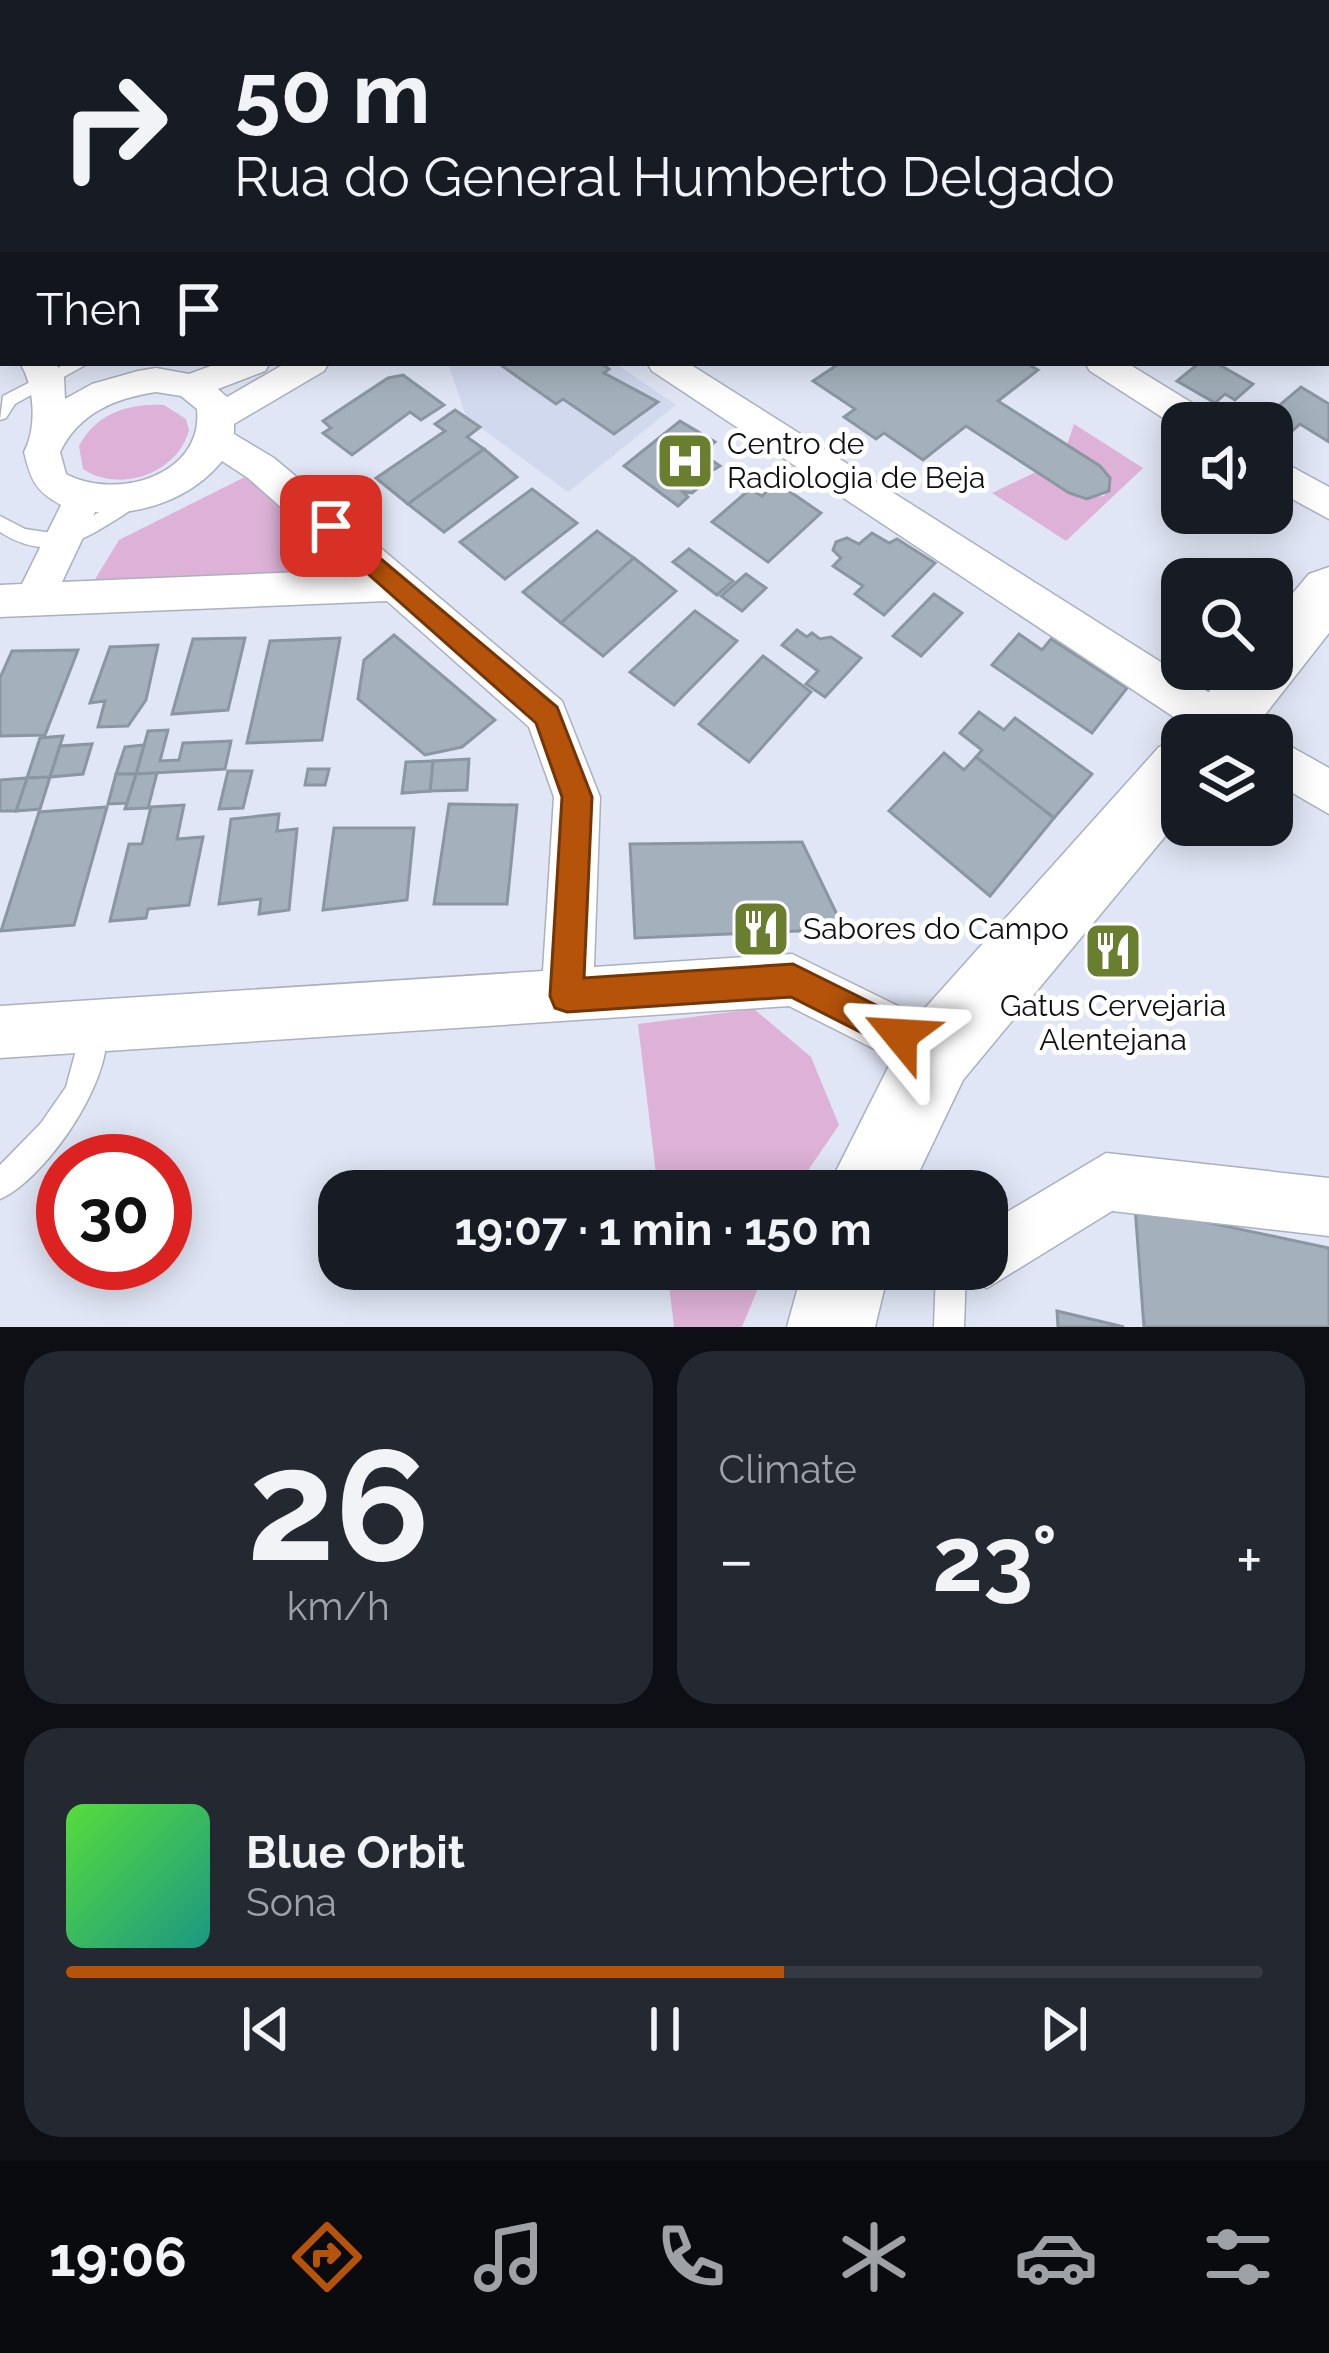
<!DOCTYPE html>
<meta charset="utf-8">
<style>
:root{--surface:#171b24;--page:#242831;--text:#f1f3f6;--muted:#9ea1a6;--line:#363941;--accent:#b45309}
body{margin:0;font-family:Raleway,sans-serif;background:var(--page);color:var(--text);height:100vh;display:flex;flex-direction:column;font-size:45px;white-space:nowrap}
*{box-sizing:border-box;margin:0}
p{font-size:39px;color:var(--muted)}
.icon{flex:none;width:66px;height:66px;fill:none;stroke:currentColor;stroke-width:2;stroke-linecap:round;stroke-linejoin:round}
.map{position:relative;height:1327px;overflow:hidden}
.side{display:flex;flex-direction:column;gap:24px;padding:24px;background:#0d0f14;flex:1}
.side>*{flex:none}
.banner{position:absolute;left:0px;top:0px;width:1329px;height:366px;box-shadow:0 6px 30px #0003;background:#171b24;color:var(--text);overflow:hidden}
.controls{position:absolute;left:1161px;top:402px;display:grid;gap:24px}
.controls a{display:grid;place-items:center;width:132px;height:132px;border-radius:24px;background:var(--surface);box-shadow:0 6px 30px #0003;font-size:60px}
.speed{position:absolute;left:36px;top:1134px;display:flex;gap:24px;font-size:60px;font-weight:700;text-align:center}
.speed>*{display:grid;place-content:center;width:156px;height:156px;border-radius:50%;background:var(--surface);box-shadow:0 6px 30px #0003;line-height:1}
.speed .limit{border:18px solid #d22;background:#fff;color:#111}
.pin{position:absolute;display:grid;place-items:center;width:102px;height:102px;color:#fff;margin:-51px;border-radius:24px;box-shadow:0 6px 18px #0006}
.me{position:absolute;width:132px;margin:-66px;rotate:297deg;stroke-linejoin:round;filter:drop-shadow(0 0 9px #0008)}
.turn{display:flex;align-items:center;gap:42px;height:252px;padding:0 36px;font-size:54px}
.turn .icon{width:156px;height:156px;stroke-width:2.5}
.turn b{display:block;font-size:84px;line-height:102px}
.then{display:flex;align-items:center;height:114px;padding:0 36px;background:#0003;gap:24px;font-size:45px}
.big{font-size:90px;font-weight:700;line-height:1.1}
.side .tile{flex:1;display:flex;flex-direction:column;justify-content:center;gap:18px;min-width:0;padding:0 42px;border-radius:36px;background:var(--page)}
.side .dial{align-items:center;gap:0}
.dial b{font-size:156px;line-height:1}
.song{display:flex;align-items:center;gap:36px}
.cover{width:144px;height:144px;border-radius:18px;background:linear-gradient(135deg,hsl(110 70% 55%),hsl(170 70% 35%))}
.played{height:12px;border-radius:6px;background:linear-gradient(90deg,var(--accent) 60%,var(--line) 60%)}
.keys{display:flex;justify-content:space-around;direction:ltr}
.heat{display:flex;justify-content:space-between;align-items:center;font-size:66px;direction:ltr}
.side .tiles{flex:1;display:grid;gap:24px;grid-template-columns:1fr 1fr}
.tile:last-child{grid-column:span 2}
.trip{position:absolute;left:318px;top:1170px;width:690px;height:120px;border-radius:36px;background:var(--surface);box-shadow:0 6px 30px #0003;font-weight:700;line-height:120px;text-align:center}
.menu{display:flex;height:192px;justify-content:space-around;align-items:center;background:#090b0e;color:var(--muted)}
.menu .icon{width:84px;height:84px}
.menu .selected{color:var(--accent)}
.menu b{font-size:54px;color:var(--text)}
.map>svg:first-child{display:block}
.built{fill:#d1d9ef}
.green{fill:#deb2d8}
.building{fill:#a4b1bc;stroke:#8a97a2;stroke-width:3}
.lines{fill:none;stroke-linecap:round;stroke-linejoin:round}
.lane-casing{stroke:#abb0bf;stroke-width:3}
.street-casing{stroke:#abb0bf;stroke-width:3}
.secondary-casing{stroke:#abb0bf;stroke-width:3}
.lane{fill:#fff;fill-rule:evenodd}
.street{fill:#fff;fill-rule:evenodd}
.secondary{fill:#fff;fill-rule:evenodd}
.route{fill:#b45309;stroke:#753606;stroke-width:3}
.labels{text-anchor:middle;stroke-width:10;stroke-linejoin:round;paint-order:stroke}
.poi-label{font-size:30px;fill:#0e1015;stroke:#fff;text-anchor:start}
</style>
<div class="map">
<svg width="1329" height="1327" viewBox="0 0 1329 1327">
<rect width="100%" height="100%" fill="#e0e6f5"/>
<path class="built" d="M448,363H615L676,405L568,492L466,417Z"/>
<g class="green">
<path d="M164,405L186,419L189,430C178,473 120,494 83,469L79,446C96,413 129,403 164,405Z"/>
<path d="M1074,424L1143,468L1066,541L992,493L1036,472L1078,497L1104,496L1111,485L1106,472L1067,445Z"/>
<path d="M251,474L364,573L89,589L119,540Z"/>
<path d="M754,1009L811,1057L839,1125L794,1191H658L638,1024Z"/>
<path d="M667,1269H766L742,1327H674Z"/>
</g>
<g class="building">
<path d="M498,363H600L609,369L604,373L658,402L614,434L563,399L556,404Z"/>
<path d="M840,363H1026L1038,370L998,401L1100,466L1110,478L1109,491L1087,499L1069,493L966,426L923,460L884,433L876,439L844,417L855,409L813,381Z"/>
<path d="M1199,363H1216L1253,384L1235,400L1225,394L1215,403L1177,381Z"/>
<path d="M403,375L444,405L421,420L410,412L352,455L323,433L331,428L323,421L388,378Z"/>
<path d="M1301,387L1329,404V442L1300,424L1289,434L1263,419Z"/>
<path d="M455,410L480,427L467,437L484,449L408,504L376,478L445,431L435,424Z"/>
<path d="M680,421L715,442L701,453L720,466L703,476L708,480L692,493L683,492L688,497L678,506L624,466Z"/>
<path d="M484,449L517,477L444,532L408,504Z"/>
<path d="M776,482L821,513L768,562L712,522L750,489L762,496Z"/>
<path d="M532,489L577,523L505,579L460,542Z"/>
<path d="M597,531L634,558L561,623L523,592Z"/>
<path d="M872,533L889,543L897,539L935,563L884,615L855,594L863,586L833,566L841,558L833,550L836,542L847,538L859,544Z"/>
<path d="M689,549L733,581L717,595L673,562Z"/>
<path d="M634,558L676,591L603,656L561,623Z"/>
<path d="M746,574L766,588L742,611L721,596Z"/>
<path d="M934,594L962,613L921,656L893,636Z"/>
<path d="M695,611L737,641L674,705L630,672Z"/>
<path d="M797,630L807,637L812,633L820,639L831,637L861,658L825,697L806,684L818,671L782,645Z"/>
<path d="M1019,634L1042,650L1051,639L1127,688L1092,733L992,665Z"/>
<path d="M394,635L495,720L462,747L425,755L358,699L364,660Z"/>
<path d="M245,638L228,710L172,714L193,639Z"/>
<path d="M340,638L322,740L247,743L270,641Z"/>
<path d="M158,645L146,700L128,726L98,727L105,701L90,703L110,647Z"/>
<path d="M78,650L45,735L0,736V678L12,651Z"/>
<path d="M763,656L811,692L749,762L699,724Z"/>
<path d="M979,712L1004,730L1015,718L1092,774L1054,818L976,757L982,750L960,733Z"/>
<path d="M168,730L160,761L179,760L183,743L231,741L225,769L136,774L148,731Z"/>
<path d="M63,736L50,777L27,778L40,738Z"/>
<path d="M92,744L83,774L50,777L60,746Z"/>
<path d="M144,745L136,774H116L125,747Z"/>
<path d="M944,753L964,770L976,757L1054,818L990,896L889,811Z"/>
<path d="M469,759L467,790L430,791L433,761Z"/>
<path d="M433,761L430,791L402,793L406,762Z"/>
<path d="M308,769H329L325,785H305Z"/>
<path d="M228,771H252L243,808L219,809Z"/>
<path d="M157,773L148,808L125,809L136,774Z"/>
<path d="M116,774H136L127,803L108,804Z"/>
<path d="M50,777L40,809L16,811L27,778Z"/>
<path d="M27,778L16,811H0V780Z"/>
<path d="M449,804L517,805L507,904H434Z"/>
<path d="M184,805L177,839L203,837L189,905L148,909L146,918L110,921L129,844H142L151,807Z"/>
<path d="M107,807L74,925L1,931L39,812Z"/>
<path d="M279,814L277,831L297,829L289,910L259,914L261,899L219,904L231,819Z"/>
<path d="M334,828H414L407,900L323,910Z"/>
<path d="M802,842L844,929L635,938L630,844Z"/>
<path d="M1135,1207L1329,1248V1327H1144Z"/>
<path d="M1057,1311L1124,1327H1058Z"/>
</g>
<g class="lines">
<defs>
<g id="lane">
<path d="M1041,0H1057L1060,3H1044Z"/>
<path d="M67,363H89L15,404L6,418L0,420L3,396Z"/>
<path d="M132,493L139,495L141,500L139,505C92,534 54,567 0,532V516L25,529L52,533L77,525Z"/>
<path d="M94,1013L103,1017C124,1067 46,1180 0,1199V1165L41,1123L66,1087L85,1017Z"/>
<path d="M936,1269H966L964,1327H934Z"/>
</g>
<g id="street">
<path d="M837,0H864L866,3H839Z"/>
<path d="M904,0H956L954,3Z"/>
<rect x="1326" y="253" width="3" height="20"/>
<rect x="0" y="337" width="3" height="22"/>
<path d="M20,363H55L64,377L65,399L92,384L138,371L156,368L189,374L219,363H270L265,371L218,389L227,397L286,363H329L324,371L234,424V434L274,458L562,701L600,797L594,967L792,954L955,1034L963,1053L955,1072L936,1080L789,1006L0,1058V1006L543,971L554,797L529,727L387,601L0,617V585L22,584L61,505C35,491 31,480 24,452C37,428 35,387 20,363ZM156,392L181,396L197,409C204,475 117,501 66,474L60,452C79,413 115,398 156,392ZM222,461L248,478L352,570L62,582L95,512C142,516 192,498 222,461Z"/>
<path d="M647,363H688L1254,721L1260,735H1201L652,371Z"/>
<path d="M1085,363H1127L1210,414L1216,423H1182V430L1090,371Z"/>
<path d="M1272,456L1329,487V519L1272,488Z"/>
<path d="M1272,736L1329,768V814L1272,781Z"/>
<path d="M1106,1153L1329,1178V1236L1112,1211L987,1288L966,1279L962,1269H987V1224Z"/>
</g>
<g id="secondary">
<path d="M1329,567V633L1249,735H1182V816L963,1080L910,1191H826L909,1026L1159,747L1181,739L1180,735L1189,715L1228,669H1272V618L1309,574Z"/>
<path d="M803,1269H889L875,1327H787Z"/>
</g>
</defs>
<use href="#lane" class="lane-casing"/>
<use href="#street" class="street-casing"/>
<use href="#secondary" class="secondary-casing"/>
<use href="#lane" class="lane"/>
<use href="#street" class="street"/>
<use href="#secondary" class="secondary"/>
</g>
<path class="route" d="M331,517L557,707L592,797L584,978L793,964L912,1023L917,1035L912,1047L900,1052L791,997L567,1012L555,1008L550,996L562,797L536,723L322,533L318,526Z"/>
<defs>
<symbol id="hospital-square" viewBox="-11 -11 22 22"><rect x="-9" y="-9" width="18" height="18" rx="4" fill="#697e2e" stroke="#fff"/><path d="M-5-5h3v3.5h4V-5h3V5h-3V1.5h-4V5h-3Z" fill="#fff"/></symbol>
<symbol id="restaurant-square" viewBox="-11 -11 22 22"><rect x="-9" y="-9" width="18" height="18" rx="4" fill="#697e2e" stroke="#fff"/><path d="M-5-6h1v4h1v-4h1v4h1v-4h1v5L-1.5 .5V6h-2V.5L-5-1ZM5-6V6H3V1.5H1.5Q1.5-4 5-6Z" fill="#fff"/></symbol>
</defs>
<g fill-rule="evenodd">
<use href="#hospital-square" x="652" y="428" width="66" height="66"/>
<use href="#restaurant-square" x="728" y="896" width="66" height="66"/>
<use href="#restaurant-square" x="1080" y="918" width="66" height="66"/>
</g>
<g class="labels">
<g class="poi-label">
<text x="727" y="454">Centro de<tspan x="727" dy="34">Radiologia de Beja</tspan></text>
<text x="803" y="939">Sabores do Campo</text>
<text x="1113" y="1016" text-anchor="middle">Gatus Cervejaria<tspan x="1113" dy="34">Alentejana</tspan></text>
</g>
</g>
</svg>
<div class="controls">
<a><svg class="icon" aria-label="sound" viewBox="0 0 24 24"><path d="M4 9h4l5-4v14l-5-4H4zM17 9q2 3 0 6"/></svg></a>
<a><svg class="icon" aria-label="search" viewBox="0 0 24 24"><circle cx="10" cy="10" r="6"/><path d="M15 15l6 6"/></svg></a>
<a><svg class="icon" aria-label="layers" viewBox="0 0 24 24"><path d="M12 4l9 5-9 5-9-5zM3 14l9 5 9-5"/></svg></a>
</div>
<div class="speed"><div class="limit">30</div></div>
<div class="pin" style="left:331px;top:526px;background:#d93025"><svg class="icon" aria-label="arrive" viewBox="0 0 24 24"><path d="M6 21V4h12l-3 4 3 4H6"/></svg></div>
<svg class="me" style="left:900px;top:1035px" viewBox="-20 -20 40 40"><path d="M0-17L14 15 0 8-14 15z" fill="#b45309" stroke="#fff" stroke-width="4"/></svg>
<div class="trip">19:07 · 1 min · 150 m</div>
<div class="banner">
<div class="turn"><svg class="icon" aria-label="right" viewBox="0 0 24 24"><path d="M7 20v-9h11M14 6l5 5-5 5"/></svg><div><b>50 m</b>Rua do General Humberto Delgado</div></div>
<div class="then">Then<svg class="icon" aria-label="arrive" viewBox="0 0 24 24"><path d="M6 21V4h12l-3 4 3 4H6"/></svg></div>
</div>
</div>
<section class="side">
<div class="tiles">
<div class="tile dial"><b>26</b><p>km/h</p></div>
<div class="tile"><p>Climate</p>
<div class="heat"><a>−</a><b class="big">23°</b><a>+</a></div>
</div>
<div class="tile">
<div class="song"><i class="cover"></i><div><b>Blue Orbit</b><p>Sona</p></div></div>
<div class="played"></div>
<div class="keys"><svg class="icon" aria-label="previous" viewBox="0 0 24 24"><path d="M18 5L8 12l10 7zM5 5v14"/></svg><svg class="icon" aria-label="pause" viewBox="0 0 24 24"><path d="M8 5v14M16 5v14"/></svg><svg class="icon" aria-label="next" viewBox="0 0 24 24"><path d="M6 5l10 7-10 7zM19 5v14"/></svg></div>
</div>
</div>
</section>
<nav class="menu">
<b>19:06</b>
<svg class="icon selected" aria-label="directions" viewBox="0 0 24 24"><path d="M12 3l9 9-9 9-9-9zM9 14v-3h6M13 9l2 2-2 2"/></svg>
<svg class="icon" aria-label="music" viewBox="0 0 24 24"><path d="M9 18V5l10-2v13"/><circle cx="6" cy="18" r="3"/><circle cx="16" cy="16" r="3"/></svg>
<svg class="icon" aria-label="phone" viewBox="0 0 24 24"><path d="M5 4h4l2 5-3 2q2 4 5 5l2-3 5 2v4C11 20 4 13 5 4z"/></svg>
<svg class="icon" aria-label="climate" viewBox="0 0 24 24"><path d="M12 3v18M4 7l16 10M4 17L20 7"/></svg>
<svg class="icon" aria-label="car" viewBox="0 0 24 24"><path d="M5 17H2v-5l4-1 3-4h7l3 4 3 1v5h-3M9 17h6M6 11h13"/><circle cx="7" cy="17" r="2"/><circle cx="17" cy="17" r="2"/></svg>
<svg class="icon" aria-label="filters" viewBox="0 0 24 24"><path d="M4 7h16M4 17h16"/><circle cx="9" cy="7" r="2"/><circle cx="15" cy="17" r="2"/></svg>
</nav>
